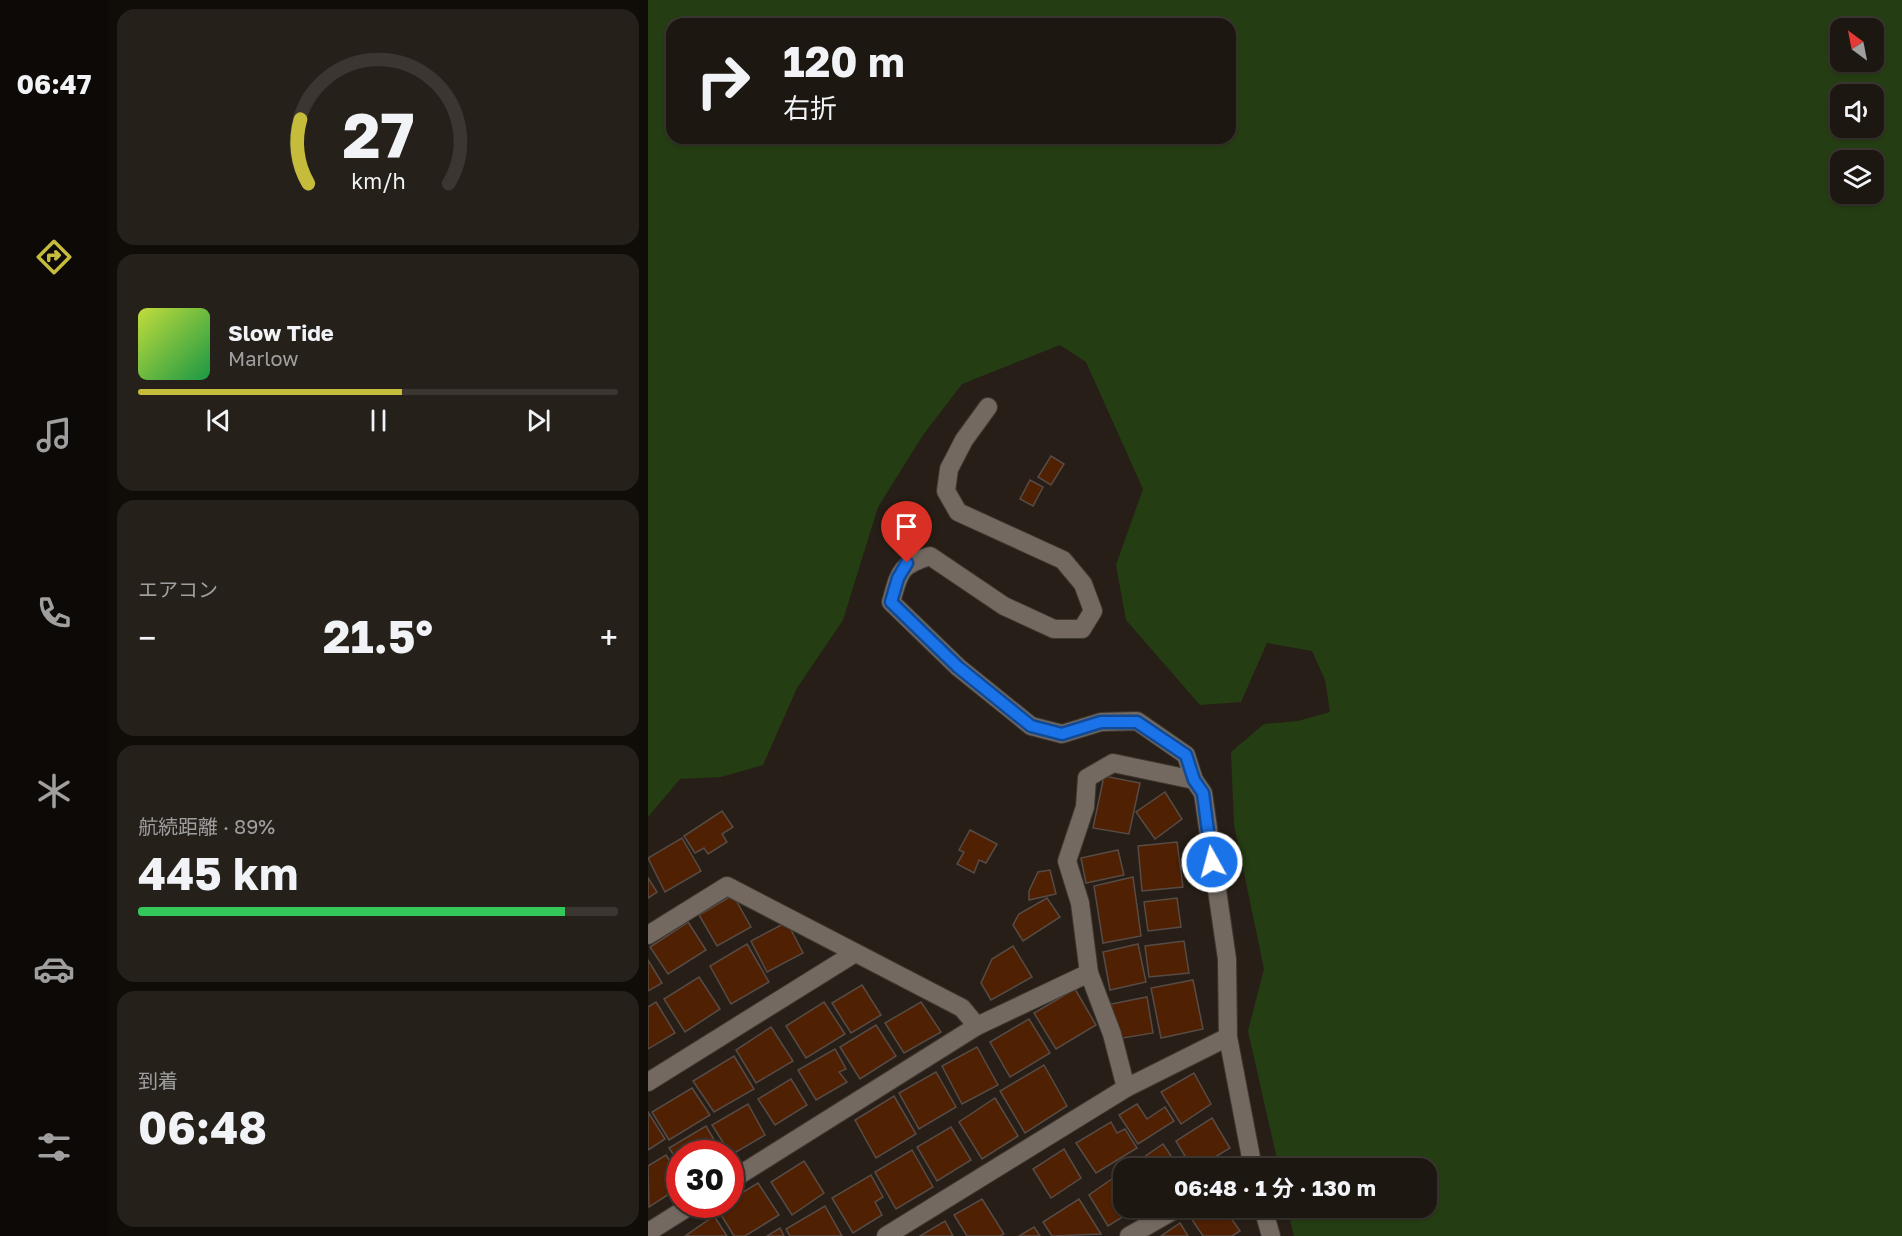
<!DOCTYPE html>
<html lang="ja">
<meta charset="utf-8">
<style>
:root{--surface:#1d1711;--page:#25201a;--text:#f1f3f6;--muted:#a09f9f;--line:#3b3631;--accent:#c6bc3c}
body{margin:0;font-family:"Golos Text","Noto Sans JP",sans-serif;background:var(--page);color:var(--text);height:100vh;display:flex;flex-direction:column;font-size:22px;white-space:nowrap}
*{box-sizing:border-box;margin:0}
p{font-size:20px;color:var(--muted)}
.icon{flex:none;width:33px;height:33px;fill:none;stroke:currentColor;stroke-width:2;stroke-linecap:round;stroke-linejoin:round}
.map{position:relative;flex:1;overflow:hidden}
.side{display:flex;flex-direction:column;gap:9px;padding:9px;background:#100d09;width:540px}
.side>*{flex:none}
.guide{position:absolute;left:18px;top:18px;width:570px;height:126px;border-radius:18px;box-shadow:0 2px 4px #0004,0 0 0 2px var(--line);background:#1d1711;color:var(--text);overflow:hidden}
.needle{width:39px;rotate:328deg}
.buttons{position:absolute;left:1182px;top:18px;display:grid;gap:12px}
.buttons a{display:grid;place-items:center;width:54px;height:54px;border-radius:12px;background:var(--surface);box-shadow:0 2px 4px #0004,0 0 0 2px var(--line);font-size:30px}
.speed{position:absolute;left:18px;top:1140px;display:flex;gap:12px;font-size:30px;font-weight:700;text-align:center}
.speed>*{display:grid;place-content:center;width:78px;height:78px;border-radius:50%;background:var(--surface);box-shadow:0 2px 4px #0004,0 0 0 2px var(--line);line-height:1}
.speed .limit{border:9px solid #d22;background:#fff;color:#111}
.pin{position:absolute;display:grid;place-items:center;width:51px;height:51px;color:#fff;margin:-62px -26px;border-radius:50% 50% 50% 0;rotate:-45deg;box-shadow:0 0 6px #0007}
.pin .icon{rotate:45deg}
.me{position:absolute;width:66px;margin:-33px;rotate:353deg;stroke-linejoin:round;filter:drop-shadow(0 0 4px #0008)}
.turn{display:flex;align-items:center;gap:21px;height:126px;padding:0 18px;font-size:27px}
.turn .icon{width:78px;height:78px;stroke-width:2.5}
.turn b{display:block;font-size:42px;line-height:51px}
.big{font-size:45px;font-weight:700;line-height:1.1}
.side .widget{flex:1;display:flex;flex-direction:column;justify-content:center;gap:9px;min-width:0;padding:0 21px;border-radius:18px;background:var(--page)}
.side .dial{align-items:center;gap:0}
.dial svg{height:156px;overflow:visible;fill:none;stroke:var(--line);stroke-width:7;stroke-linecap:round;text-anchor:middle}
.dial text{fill:var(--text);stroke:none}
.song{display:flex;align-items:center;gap:18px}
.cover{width:72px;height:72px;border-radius:9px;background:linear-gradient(135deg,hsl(70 70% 55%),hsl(140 70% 35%))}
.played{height:6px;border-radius:3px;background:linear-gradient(90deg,var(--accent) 55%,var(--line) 55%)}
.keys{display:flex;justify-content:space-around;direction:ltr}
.heat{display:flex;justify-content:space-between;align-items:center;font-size:33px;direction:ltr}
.charge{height:9px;border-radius:4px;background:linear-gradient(90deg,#34c759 89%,var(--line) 0)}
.trip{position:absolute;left:465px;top:1158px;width:324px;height:60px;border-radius:18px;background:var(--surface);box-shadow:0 2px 4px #0004,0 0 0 2px var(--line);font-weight:700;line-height:60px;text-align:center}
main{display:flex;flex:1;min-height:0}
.tab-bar{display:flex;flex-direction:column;width:108px;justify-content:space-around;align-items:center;background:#0c0907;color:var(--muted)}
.tab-bar .icon{width:42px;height:42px}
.tab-bar .selected{color:var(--accent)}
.tab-bar b{font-size:27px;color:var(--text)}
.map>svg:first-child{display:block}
.green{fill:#253d13;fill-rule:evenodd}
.building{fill:#502003;stroke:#574b45;stroke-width:1.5}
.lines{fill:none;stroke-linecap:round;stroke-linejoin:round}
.minor-casing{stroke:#3f3933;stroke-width:20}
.minor{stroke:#736960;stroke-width:18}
.route-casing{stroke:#114b97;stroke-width:15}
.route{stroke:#1a73e8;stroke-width:10}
</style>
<main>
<nav class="tab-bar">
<b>06:47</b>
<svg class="icon selected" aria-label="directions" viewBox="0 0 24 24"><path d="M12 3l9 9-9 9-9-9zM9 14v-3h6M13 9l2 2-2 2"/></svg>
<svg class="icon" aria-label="music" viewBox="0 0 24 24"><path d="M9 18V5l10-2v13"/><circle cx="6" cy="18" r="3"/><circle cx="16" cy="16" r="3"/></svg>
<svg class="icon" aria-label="phone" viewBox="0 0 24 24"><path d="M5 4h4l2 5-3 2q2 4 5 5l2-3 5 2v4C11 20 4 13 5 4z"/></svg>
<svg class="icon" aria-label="climate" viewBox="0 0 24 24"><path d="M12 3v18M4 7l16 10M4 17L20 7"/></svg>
<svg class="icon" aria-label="car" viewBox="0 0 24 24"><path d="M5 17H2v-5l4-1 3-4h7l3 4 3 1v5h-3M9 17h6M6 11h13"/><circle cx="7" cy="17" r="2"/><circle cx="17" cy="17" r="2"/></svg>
<svg class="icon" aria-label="filters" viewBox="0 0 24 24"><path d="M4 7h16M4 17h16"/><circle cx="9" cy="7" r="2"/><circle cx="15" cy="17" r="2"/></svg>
</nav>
<section class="side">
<div class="widget dial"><svg viewBox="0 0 100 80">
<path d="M14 69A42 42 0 1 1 86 69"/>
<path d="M14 69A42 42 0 0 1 10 36" stroke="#c6bc3c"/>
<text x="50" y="56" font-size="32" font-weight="700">27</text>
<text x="50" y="72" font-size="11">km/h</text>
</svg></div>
<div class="widget">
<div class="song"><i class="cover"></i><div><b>Slow Tide</b><p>Marlow</p></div></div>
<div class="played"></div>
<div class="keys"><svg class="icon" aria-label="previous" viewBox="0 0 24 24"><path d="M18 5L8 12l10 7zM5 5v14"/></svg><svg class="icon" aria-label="pause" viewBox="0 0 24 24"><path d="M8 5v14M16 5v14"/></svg><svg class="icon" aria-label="next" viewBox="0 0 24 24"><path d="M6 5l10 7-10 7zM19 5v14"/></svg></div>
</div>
<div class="widget"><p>エアコン</p>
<div class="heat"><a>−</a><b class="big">21.5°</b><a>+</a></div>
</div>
<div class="widget"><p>航続距離 · 89%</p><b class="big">445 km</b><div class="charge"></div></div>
<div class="widget"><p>到着</p><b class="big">06:48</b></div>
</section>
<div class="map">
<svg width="1254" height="1236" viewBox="0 0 1254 1236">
<rect width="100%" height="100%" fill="#271f17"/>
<path class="green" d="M0,0H1254V1236H646L639,1208H778V1168H631L600,1031L616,969L586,825L583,752L616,724L650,721L682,712L677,680L664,651L619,643L593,702L552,705L478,620L468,565L495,489L438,362L412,345L314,384L275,435L230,507L195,620L149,688L115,765L73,777L32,779L0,817ZM24,24H582V138H24ZM1192,28H1226V62H1192ZM1192,94H1226V128H1192ZM1192,160H1226V194H1192Z"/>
<g class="building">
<path d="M403,456L416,464L403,485L390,477Z"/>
<path d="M382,480L395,487L385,506L372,499Z"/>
<path d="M456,776L492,783L481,834L445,828Z"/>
<path d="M517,792L534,819L507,839L488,812Z"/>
<path d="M74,811L85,827L74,834L79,842L60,854L56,848L47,853L36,836Z"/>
<path d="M322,830L349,844L338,863L331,860L326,873L309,864L316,852L311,850Z"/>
<path d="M34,838L53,871L17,892L0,858Z"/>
<path d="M529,842L535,887L494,891L490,846Z"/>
<path d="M470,850L476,875L438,883L433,858Z"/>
<path d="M402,870L408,894L381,900V891L390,872Z"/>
<path d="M485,877L493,936L455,943L446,886Z"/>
<path d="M0,878L9,892L0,898Z"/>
<path d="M85,895L103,927L69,946L51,915Z"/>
<path d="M399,898L412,917L375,941L365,925L371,914Z"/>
<path d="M529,898L533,927L500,931L496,902Z"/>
<path d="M40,922L58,950L20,974L2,947Z"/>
<path d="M139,922L155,953L119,972L103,941Z"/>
<path d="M536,941L541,973L501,977L497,946Z"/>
<path d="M99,944L121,982L83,1004L62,966Z"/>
<path d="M490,944L498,982L462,990L455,952Z"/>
<path d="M365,946L384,977L343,1000L333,983L344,959Z"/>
<path d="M0,960L14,983L0,991Z"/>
<path d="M51,977L72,1009L37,1032L16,999Z"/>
<path d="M545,980L555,1029L513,1038L503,988Z"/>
<path d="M214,985L233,1015L203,1033L184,1003Z"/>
<path d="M427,989L448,1025L408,1049L386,1013Z"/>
<path d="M499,997L505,1033L469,1039L463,1004Z"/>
<path d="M8,1002L27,1033L0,1049V1007Z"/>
<path d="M176,1002L197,1034L158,1058L138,1026Z"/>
<path d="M273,1002L293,1032L256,1053L237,1023Z"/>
<path d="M381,1019L402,1053L362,1077L342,1042Z"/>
<path d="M228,1025L248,1056L212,1079L192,1047Z"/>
<path d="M123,1027L145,1061L108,1083L88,1050Z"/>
<path d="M329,1047L350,1085L314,1104L294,1066Z"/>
<path d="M187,1049L198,1069L191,1072L199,1082L168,1100L150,1070Z"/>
<path d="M86,1056L106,1089L66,1112L45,1081Z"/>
<path d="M396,1065L419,1106L377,1133L352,1091Z"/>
<path d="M288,1072L308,1107L271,1129L251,1093Z"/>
<path d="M546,1073L563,1104L533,1124L513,1092Z"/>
<path d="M143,1079L159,1105L127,1125L110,1099Z"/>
<path d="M44,1088L62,1115L21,1140L4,1112Z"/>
<path d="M246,1096L268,1134L228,1158L207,1120Z"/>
<path d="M347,1098L370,1136L334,1159L311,1122Z"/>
<path d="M100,1104L117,1135L83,1155L64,1125Z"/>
<path d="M489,1104L499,1119L517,1107L526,1121L490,1144L471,1115Z"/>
<path d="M0,1112L17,1139L0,1150Z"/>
<path d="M564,1118L582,1148L549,1168H544L528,1141Z"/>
<path d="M463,1122L469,1133L477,1129L489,1148L448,1173L428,1143Z"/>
<path d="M58,1126L68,1143L64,1146L69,1154H32V1165L21,1148Z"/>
<path d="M303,1127L323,1160L289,1181L269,1147Z"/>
<path d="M515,1144L531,1168H480Z"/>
<path d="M416,1149L433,1178L403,1198L385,1169Z"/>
<path d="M264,1150L285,1187L248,1209L227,1172Z"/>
<path d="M18,1155L32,1177V1187L1,1207L0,1166Z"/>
<path d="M156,1161L176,1193L144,1215L123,1182Z"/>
<path d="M474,1172L476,1208H489L460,1226L441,1195Z"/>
<path d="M223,1175L235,1197L227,1202L234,1215L205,1233L184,1198Z"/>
<path d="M110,1183L131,1215L97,1236H86L69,1208L82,1204V1200Z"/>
<path d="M334,1199L356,1234L352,1236H319L306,1215Z"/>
<path d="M431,1199L453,1234L404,1236L395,1222Z"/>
<path d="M177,1206L194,1236H142L138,1229Z"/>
<path d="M552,1208H576L592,1231L584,1236H555L541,1215Z"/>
<path d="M66,1216L79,1236H37Z"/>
<path d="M297,1221L305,1236H272Z"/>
<path d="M532,1223L540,1236H513Z"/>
<path d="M386,1227L392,1236H371Z"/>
<path d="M132,1228L136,1236H119Z"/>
</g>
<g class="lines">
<defs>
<g id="minor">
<path d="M340,407L316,440L301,469L298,491L310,512L415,560L435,584L445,611L434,629H406L356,606L282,556C251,566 252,571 243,602L310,667L383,726L414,734L453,722L489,721L538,755L546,780L555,793L579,959L580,1037L605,1168"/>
<path d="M0,935L79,886L314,1008L329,1026L441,973"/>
<path d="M0,1082L207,953"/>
<path d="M478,1088L464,1034L441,973L432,903L419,861L437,807L439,778L465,763L546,780"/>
<path d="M82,1181L329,1026"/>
<path d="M615,1208L623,1236"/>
<path d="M2,1231L45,1204"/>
<path d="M238,1236L478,1088L580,1037"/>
<path d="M481,1236L530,1208"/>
</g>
</defs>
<use href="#minor" class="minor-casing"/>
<use href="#minor" class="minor"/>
</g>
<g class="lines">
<defs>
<path id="route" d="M259,563L250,578L243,602L310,667L383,726L414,734L453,722H489L538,755L546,780L555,793L564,862"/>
</defs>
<use href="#route" class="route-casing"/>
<use href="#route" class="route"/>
</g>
</svg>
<div class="buttons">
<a><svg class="needle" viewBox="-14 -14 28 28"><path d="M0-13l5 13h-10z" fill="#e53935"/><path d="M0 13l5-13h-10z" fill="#a09f9f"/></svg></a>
<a><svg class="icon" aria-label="sound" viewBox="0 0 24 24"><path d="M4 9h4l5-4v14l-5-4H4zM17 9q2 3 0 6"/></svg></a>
<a><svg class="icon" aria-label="layers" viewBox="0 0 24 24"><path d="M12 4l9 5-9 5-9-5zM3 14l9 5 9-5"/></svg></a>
</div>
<div class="speed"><div class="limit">30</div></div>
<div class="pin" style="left:259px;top:563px;background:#d93025"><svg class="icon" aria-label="arrive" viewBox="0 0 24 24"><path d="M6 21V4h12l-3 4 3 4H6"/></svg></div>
<svg class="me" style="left:564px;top:862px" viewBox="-20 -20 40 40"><circle r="17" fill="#1a73e8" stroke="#fff" stroke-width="3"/><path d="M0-11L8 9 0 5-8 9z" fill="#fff"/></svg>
<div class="trip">06:48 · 1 分 · 130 m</div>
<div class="guide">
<div class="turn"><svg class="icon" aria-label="right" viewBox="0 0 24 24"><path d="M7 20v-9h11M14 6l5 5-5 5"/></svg><div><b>120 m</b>右折</div></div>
</div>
</div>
</main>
